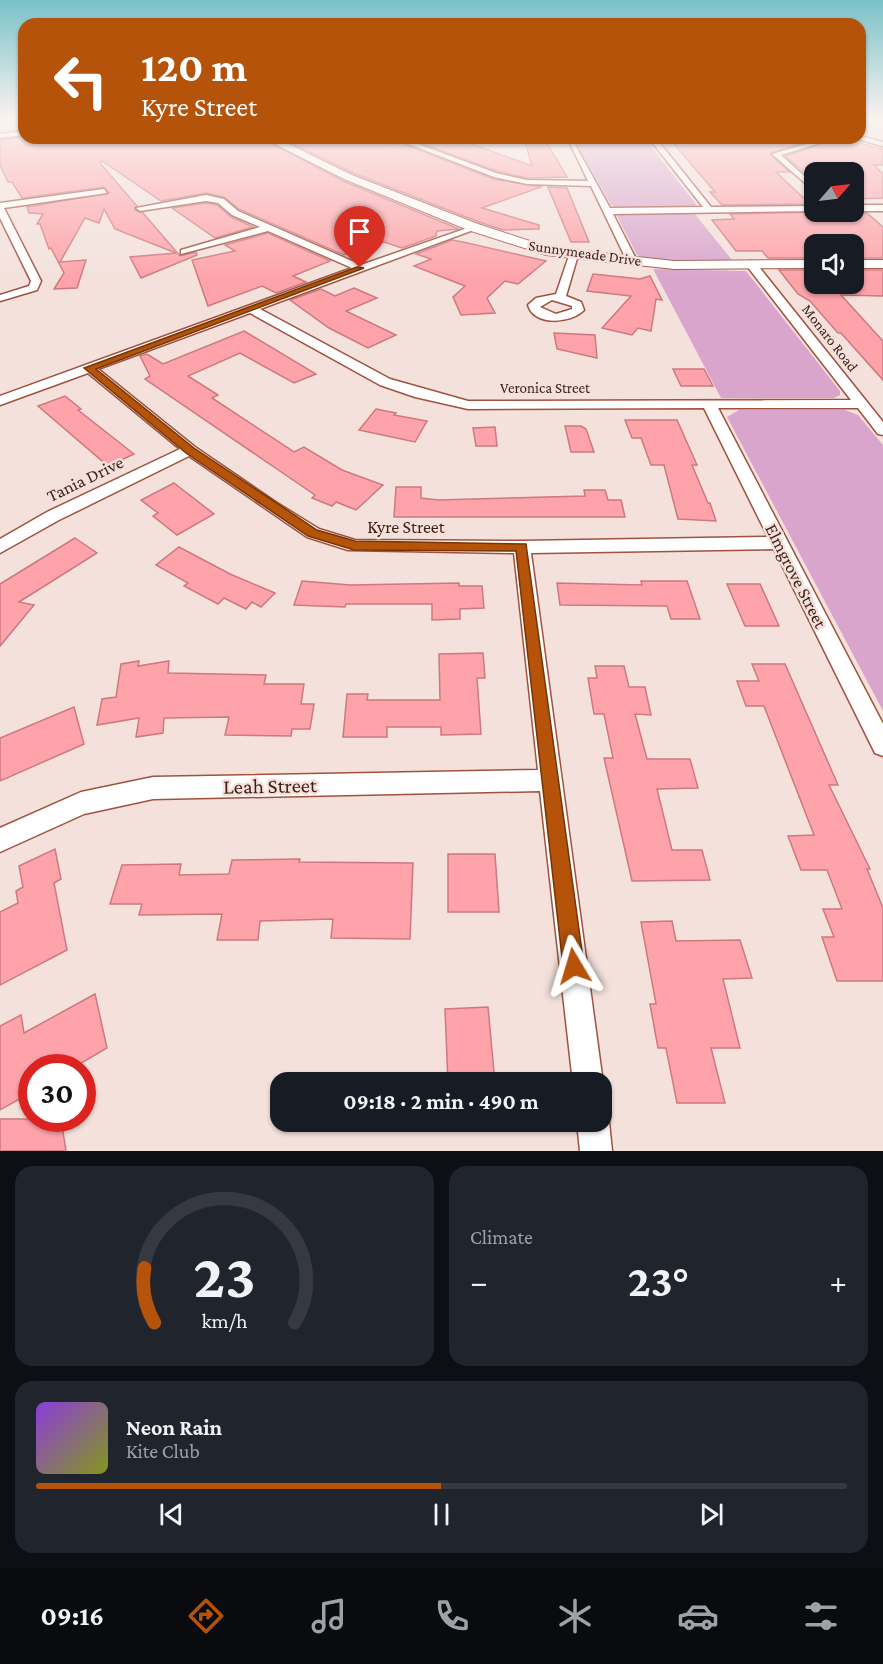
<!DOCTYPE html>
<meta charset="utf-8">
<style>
:root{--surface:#171b24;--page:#20242c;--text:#f1f3f6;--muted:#9ea1a6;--line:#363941;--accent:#b45309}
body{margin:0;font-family:"Crimson Pro",serif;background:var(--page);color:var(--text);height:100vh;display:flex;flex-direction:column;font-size:22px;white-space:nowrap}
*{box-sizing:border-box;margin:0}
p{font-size:20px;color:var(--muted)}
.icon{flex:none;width:33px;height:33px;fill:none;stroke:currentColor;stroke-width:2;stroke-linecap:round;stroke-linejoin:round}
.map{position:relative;height:1151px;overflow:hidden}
.sheet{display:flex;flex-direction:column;gap:15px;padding:15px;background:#0d0f14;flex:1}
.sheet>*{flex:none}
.top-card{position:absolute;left:18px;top:18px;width:848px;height:126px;border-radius:18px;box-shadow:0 2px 4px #0004;background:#b45309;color:#fff;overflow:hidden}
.needle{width:39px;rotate:62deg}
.controls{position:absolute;left:804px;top:162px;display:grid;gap:12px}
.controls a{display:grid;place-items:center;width:60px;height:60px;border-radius:12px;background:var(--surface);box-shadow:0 2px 4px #0004;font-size:30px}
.speed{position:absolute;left:18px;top:1054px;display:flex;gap:12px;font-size:30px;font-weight:700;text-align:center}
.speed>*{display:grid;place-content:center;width:78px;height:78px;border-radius:50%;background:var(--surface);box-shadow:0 2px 4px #0004;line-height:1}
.speed .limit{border:9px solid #d22;background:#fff;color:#111}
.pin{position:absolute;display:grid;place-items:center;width:51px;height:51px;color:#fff;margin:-62px -26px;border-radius:50% 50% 50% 0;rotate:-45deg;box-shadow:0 0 6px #0007}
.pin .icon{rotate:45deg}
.me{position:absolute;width:66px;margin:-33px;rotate:353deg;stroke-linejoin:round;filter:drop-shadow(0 0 4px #0008)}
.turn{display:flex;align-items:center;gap:21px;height:126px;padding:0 24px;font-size:27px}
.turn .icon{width:78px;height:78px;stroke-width:2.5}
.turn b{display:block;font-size:42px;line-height:51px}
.big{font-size:45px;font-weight:700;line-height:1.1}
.sheet .tile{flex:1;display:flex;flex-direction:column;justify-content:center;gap:9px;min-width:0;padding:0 21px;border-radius:18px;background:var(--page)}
.sheet .dial{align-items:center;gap:0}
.dial svg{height:156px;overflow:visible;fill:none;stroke:var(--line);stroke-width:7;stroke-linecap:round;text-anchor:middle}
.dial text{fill:var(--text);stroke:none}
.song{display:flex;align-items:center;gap:18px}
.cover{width:72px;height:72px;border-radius:9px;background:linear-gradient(135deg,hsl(270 70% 55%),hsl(70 70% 35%))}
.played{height:6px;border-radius:3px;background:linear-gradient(90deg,var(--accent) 50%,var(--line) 50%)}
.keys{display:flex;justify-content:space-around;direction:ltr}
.heat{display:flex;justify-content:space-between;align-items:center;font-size:33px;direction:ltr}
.sheet .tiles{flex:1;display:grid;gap:15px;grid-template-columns:1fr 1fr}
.tile:last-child{grid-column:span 2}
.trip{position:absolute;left:270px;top:1072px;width:342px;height:60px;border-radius:18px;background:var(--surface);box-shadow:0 2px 4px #0004;font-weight:700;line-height:60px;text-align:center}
.dock{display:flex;height:96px;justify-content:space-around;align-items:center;background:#090b0e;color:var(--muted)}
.dock .icon{width:42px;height:42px}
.dock .current{color:var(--accent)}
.dock b{font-size:27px;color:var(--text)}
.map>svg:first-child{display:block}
.green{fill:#d9a5cd}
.building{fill:#fea3aa;stroke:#ce7880;stroke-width:1.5}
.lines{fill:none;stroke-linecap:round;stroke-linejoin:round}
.street-casing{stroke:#a0523f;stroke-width:3}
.secondary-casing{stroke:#a0523f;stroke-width:2}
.street{fill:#fff;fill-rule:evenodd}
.secondary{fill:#fff;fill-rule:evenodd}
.route{fill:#b45309;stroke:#753606;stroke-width:1.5}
.labels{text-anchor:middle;stroke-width:5;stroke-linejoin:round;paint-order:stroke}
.far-street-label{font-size:15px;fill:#401e16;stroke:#f4e1dc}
.street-label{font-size:18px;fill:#401e16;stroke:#f4e1dc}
.near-street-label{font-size:21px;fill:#401e16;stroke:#f4e1dc}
</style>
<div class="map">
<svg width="883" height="1151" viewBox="0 0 883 1151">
<rect width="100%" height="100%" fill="#f4e1dc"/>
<g class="green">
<path d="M573,138H644L696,204V207L620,208L611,205Z"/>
<path d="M625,212L694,213L732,260H651L637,255L617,216Z"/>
<path d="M653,269L746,271L840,391V395L834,398H721Z"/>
<path d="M739,410H845L858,415L883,445V711L727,417Z"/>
</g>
<g class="building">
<path d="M24,137L261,138L343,181L459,229L437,231L436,236L402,248L384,242L344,255L239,209L224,197L206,193L161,201L102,161L100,163L137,206L135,210L143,213L180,256L196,252L197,255L141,278L130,257L176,253L115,229L104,209L99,223L85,218L60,262L86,260L77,288L54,289L64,273L51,248L49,249L40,224H37L43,214L29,213L27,207L109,193L104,187L22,198L12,182H8L0,165V140Z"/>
<path d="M281,138H369L390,145L400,143L493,179L541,187L482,208L539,225V229L503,230L479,222L353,173Z"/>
<path d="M430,138L461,140L532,166L524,138H544L567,177L527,178L497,171L415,141Z"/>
<path d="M684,138H818L770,154L790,172H776L810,204L722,205L710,192H715L675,145Z"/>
<path d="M839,138L883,149V165H874L883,174V198L854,199V172H804L785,156Z"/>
<path d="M548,187L567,188L589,242H571Z"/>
<path d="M206,203L217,205L231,217L253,227L215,238L172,208Z"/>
<path d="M818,212L827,219H854V213H867L883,227V258H854V244H814V258H768L762,251H736L712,220L734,219L730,214Z"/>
<path d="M268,233L330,261L293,276L306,282L276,293L262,286L208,306L192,260L235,251L225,245Z"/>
<path d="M452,240L463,242L546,261L518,284L505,281L487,298L495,313L461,315L453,297L465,286L414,266L431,259L416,254Z"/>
<path d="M779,270H814V284H854V270H883V296L841,295L883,341V380L841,333H838L810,301L798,294Z"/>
<path d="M593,274L640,279L650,276L662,300L656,299L651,331L638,328L632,335L602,328L631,296L587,291Z"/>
<path d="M354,288L377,298L346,311L396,335L368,348L329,328L290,300L321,289L335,296Z"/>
<path d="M244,331L316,374L294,383L240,353L188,376L218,395L212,398L294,452L304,447L342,470L383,485L356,510L336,502L332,506L312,498L315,495L145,379L150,376L140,356L147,354L163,364Z"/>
<path d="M554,333L595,335L597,358L557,349Z"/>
<path d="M673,369H704L713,386H681Z"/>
<path d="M65,396L81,409L78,410L134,454L108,466L38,406Z"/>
<path d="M376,409L396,413L394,415L427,421L415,442L359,430Z"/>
<path d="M625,420H677L697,465H692L708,503H710L716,521L678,519L664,465H651L641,438H632Z"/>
<path d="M565,426H581L586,429L594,452H571Z"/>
<path d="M495,427L497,446H476L473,428Z"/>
<path d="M174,483L214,514L177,535L153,516L158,513L141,500Z"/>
<path d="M396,487H421V498L438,500L585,496L584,490H605L608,500H621L625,517H394Z"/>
<path d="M75,538L97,553L19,602L34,605L0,646V584Z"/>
<path d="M179,547L230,574L275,593L261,607L252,602L246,609L224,598L218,604L184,586L188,583L156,565Z"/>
<path d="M302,581L350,585L459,583V586H482L484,608L460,609V619L432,620V604H346L345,607L294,605Z"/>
<path d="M641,581H687L700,619H671L667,606L560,605L557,583L642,585Z"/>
<path d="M727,584H760L779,626H745Z"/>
<path d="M483,653L485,678H477L481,734L441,735V727H387V737H343L347,694H368L367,700H440L439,654Z"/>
<path d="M139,661L138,666L169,661L168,673L266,675L264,684H304L301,704H314L310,729H292L291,736L225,735L229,717L164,718L163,733L136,737L139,718L97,725L102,699L116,697L121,664Z"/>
<path d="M752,664H785L838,785H829L870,869H867L883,908V981H837L822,937H834L823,909H842L827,870H801L788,836L814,835L764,706H746L737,681H759Z"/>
<path d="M595,666H624L629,687H645L651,715L635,714L647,759H690L698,788L657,789L672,850H702L710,880L632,881L604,758H613L604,714H594L588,678H597Z"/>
<path d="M74,707L84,744L0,781V738Z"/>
<path d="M55,849L61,879L54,883L67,950L0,985V912L18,903L16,891L23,887L19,866Z"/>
<path d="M448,854H495L499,912H448Z"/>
<path d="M300,859L299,862L413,863L410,939L331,938L333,919L260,921L258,940H217L222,914L139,915L142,904H110L122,865L181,864L179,875L229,874L232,860Z"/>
<path d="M672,921L676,941L740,940L752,978L723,979L740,1048H711L725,1103H677L666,1048H658L650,1004H656L641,922Z"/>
<path d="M95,994L107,1048L73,1068H32V1092L0,1110V1026L21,1015L24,1033Z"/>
<path d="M488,1007L495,1083H448L445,1009Z"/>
<path d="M0,1119H61L66,1151H0Z"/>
</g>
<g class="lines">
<defs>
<g id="street">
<path d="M24,131V135L0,138V134Z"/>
<path d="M860,136L883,142V146L857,139Z"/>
<path d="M393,138H402L496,173L527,180L588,181L570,143L573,141L610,208L703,207L652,142L653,138H659V142L711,207L814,206V211L613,214L637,261L632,264L627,261L591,186L527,184L494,177Z"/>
<path d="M826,138H837L781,155L814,185V191L772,154Z"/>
<path d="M104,189L107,193L4,208L41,281L37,290L0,301V295L29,286L31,281L0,218V203Z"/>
<path d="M206,195L224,199L238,211L361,265L476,225V229L260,309L390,379L468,401L851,400L747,266L746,264L751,261L755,262L883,422V435L878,434L858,408H718L883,724V756L875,753L774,549L531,553L603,1083L602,1088V1083H573L540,791L153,799L84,814L0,852V828L81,792L153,777L538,770L514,553L348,550L307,537L189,456L59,520L0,553V539L47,512L180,449L88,373L0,405V396L352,268L268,231L181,254V250L260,227L232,215L218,203L206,201L140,211L136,208ZM250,313L380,385L415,397L468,409L704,408L768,537L522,541L355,540L319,529L277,503L195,447L98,369Z"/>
<rect x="854" y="205" width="29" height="6"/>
<path d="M570,253L578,255L566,296L581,302L584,310C572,323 534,327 528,305L536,298L556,294ZM552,300L572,306V309L556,314L540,307Z"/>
<path d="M602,1110L609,1122L612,1151H580L577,1122H602Z"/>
</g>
<g id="secondary">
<path d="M263,138H276L352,175L478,224L548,247L674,261L814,260V268L674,269L546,255L468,230L344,179Z"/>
<rect x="854" y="260" width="29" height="8"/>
</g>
</defs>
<use href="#street" class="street-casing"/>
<use href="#secondary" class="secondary-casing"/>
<use href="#street" class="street"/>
<use href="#secondary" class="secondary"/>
</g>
<linearGradient id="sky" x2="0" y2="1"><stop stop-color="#79c2c8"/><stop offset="0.42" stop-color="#faf2ef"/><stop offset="1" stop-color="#faf2ef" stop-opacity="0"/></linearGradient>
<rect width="883" height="280" fill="url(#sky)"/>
<path class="route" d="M357,267L364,268L96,369L194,448L317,530L355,541L526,544L584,966L581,974L574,977L566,974L563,966L516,551L354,550L308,536L186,453L84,368Z"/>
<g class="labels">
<g class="far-street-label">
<text transform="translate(585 253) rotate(8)" y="5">Sunnymeade Drive</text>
<text transform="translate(830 338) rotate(52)" y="5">Monaro Road</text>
<text x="545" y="393">Veronica Street</text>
</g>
<g class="street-label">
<text transform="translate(85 479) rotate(-26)" y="6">Tania Drive</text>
<text x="406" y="533">Kyre Street</text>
<text transform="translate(796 576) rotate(63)" y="6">Elmgrove Street</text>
</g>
<g class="near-street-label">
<text transform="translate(270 786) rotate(-1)" y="7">Leah Street</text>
</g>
</g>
</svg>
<div class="controls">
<a><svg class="needle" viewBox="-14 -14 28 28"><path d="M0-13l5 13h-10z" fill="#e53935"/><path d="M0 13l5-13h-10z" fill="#9ea1a6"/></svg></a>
<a><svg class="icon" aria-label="sound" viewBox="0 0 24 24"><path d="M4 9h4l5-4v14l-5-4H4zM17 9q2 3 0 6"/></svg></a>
</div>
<div class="speed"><div class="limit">30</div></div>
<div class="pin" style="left:360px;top:268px;background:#d93025"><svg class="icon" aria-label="arrive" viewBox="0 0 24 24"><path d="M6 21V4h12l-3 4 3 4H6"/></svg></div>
<svg class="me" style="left:574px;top:966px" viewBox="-20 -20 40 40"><path d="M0-17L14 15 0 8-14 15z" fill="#b45309" stroke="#fff" stroke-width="4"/></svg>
<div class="trip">09:18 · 2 min · 490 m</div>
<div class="top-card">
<div class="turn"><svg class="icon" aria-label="left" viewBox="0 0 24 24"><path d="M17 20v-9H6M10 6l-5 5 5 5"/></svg><div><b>120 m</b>Kyre Street</div></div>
</div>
</div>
<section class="sheet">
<div class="tiles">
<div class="tile dial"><svg viewBox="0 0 100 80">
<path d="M14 69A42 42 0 1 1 86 69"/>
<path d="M14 69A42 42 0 0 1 9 41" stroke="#b45309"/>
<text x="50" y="56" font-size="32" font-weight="700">23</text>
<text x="50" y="72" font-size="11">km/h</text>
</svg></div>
<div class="tile"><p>Climate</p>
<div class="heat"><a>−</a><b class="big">23°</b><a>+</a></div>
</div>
<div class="tile">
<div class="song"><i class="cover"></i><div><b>Neon Rain</b><p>Kite Club</p></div></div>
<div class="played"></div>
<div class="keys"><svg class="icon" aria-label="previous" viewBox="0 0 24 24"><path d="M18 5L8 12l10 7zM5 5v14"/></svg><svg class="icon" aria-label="pause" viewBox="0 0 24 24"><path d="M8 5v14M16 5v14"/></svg><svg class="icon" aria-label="next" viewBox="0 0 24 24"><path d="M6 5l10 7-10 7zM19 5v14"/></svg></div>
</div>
</div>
</section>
<nav class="dock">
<b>09:16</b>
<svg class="icon current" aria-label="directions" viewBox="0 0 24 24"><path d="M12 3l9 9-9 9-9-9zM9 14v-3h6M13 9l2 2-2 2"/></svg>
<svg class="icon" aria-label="music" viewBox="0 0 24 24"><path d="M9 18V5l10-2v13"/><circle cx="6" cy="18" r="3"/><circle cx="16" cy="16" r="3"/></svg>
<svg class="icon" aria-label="phone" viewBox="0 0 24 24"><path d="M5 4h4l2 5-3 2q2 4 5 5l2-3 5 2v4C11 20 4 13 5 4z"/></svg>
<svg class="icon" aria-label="climate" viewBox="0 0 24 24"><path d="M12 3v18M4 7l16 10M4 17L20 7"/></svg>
<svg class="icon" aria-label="car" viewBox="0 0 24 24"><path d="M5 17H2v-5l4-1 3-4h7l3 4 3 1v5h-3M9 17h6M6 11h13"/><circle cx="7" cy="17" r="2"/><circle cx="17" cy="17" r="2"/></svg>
<svg class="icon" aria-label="filters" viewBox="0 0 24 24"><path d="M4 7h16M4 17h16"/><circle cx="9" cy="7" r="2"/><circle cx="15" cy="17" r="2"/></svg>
</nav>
